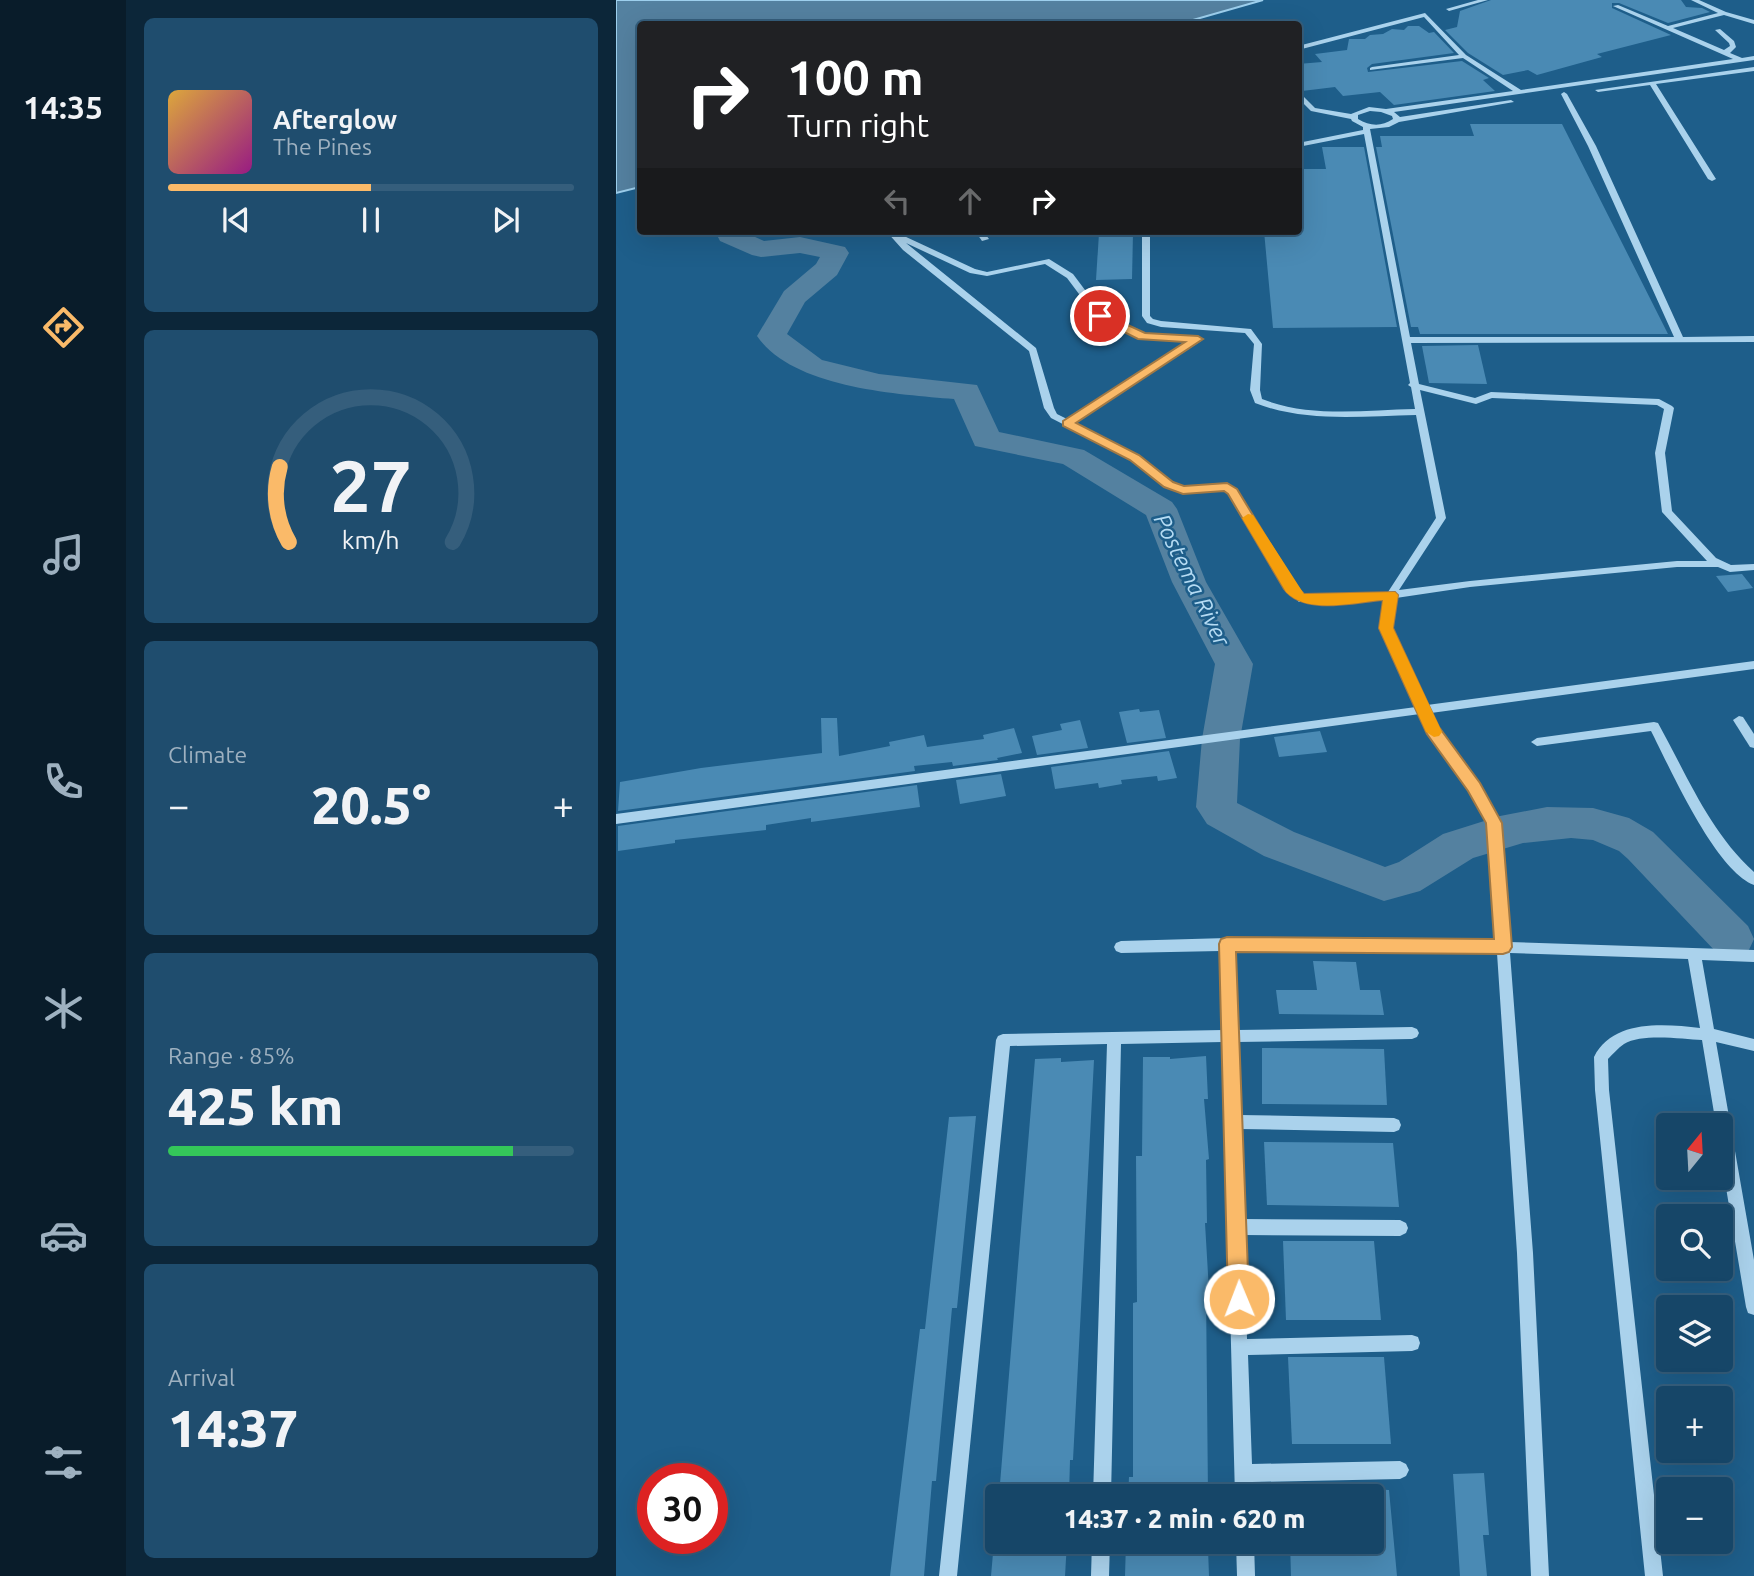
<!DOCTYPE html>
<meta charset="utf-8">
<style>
:root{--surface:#164668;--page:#1f4d6e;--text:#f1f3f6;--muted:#9eb1c0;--line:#355e7c;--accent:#faba69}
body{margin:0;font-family:Ubuntu,sans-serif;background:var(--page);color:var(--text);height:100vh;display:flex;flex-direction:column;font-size:26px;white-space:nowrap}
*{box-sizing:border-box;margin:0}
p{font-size:23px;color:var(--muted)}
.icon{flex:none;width:38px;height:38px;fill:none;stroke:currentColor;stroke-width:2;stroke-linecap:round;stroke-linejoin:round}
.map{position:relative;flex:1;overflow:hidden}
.details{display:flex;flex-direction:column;gap:18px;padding:18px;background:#0c2639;width:490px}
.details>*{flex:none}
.hud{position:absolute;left:21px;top:21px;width:665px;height:214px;border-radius:7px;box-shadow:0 7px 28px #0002,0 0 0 2px var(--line);background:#202124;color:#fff;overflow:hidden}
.needle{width:46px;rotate:18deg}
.tools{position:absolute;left:1040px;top:1113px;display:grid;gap:14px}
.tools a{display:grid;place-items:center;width:77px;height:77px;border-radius:7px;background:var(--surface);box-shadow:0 7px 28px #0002,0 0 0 2px var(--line);font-size:35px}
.speed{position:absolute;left:21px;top:1463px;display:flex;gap:14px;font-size:35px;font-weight:700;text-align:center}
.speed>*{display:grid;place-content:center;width:91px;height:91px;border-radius:50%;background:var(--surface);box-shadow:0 7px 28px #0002,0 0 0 2px var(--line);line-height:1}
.speed .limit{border:10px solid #d22;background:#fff;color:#111}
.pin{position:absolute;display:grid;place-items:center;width:60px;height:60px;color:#fff;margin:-30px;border:4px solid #fff;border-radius:50%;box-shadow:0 2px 7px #0007}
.me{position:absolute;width:77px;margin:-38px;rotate:359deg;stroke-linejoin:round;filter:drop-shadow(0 0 5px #0008)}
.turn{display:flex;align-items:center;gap:24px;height:147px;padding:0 35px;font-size:32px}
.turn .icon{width:91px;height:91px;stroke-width:2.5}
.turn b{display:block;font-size:49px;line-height:60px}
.lanes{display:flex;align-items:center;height:66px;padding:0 35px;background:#0003;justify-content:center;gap:35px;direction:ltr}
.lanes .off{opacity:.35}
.big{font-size:52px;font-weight:800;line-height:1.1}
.details .card{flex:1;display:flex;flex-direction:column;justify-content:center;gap:10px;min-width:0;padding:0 24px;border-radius:10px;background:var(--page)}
.details .dial{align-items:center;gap:0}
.dial svg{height:182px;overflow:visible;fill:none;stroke:var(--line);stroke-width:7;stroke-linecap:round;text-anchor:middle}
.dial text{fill:var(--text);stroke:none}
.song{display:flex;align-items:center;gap:21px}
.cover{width:84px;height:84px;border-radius:10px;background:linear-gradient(135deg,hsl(40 70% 55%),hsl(310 70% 35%))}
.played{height:7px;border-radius:4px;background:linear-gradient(90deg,var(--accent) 50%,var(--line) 50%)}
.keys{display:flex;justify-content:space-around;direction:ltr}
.heat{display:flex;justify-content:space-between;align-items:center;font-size:38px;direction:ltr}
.charge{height:10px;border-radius:5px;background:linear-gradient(90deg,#34c759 85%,var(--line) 0)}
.trip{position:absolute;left:369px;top:1484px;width:399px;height:70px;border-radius:7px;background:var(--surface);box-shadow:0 7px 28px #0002,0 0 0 2px var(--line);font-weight:800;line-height:70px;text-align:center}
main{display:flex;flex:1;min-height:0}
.dock{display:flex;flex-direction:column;width:126px;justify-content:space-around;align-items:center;background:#091c2a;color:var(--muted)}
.dock .icon{width:49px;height:49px}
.dock .on{color:var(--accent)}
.dock b{font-size:32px;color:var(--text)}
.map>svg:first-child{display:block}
.water{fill:#5481a0;stroke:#9dcfed;stroke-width:2}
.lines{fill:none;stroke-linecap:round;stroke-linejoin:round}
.river{fill:#5481a0;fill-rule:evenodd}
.building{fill:#4a8ab4}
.minor{fill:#aad2ec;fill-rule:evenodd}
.route{fill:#faba69;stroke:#a27944;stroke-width:2}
.slow{fill:#f59e0b}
.labels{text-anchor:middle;stroke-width:5;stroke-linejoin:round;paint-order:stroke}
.water-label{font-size:23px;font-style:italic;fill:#b5dbf3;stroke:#1e5e8a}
</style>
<main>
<nav class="dock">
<b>14:35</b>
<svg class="icon on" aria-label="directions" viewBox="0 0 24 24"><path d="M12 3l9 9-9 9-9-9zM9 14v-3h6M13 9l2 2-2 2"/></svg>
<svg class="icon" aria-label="music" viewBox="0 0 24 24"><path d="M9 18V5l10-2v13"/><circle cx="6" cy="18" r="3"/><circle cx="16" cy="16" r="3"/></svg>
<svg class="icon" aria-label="phone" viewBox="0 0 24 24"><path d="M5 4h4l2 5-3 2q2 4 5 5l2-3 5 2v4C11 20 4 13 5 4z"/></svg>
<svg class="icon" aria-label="climate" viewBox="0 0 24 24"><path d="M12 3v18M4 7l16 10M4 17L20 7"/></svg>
<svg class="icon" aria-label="car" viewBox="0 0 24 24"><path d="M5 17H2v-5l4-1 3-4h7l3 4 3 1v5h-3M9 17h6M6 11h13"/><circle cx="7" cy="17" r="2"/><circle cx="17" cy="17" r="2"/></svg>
<svg class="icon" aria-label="filters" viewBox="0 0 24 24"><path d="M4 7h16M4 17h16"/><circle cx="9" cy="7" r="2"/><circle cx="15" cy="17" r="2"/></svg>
</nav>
<section class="details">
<div class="card">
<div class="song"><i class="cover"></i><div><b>Afterglow</b><p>The Pines</p></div></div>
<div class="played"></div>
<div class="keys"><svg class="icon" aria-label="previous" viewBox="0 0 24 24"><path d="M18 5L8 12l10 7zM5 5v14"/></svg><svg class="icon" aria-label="pause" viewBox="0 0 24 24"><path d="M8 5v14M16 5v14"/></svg><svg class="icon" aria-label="next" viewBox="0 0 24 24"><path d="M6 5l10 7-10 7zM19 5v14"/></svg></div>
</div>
<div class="card dial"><svg viewBox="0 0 100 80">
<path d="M14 69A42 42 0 1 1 86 69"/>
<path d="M14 69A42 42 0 0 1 10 36" stroke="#faba69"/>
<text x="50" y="56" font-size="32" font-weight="700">27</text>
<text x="50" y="72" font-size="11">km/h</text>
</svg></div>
<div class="card"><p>Climate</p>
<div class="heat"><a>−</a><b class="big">20.5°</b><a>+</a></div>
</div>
<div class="card"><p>Range · 85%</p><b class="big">425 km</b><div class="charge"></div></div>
<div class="card"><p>Arrival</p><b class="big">14:37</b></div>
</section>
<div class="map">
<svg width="1138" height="1576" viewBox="0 0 1138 1576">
<rect width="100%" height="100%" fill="#1e5e8a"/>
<path class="water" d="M0,0H647L563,24H24V187L0,193Z"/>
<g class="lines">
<path class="river" d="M99,231H126L148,241L184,237L229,247L233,253L221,275L189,302L171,334L206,360L263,374L361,385L383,432L468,450L556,502L561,509L590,582L637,664L624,739L621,803L678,832L769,867L783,862L827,834L884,816L931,807L977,808L1013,818L1037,832L1132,926L1138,939L1132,952L1116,957L1100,952L1012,859L1003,851L977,840L955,838L907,843L857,858L804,891L768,901L648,856L591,824L580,807L586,739L599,664L556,582L530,515L447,464L359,446L338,399C280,394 177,388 141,336L168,291L200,264L204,257L184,253L145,257L136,255L104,241Z"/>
</g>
<g class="building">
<path d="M875,0H1065L1070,7L1086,8L1094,12L1052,23L1003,3H996V8L1055,35L981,54L986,57L921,75L912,70L887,75L852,53L829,30L841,27L844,11Z"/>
<path d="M792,26H803L813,33L818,32L838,53L756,64L751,68L752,72L846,61L873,78L867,80L879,91L778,105L764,92L727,96L719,87L686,91L682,89V64L706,62L699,54L731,50L733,39H749L754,35L767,34L776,29L788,30Z"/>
<path d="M854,124H946L1052,334H804L802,327H795L760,147H766L764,136H858Z"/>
<path d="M706,147H748L781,327L657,328L648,231H682V169H710Z"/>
<path d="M483,233H517L516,279L480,280Z"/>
<path d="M862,345L871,384L813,383L806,346Z"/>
<path d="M1126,574L1137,588L1112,592L1100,576Z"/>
<path d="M523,709L524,712L543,710L550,738L511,743L503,712Z"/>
<path d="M205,718H221L223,756L274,746L273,742L308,735L311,747L368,739L367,735L398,728L406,753L381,758L382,760L337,766L336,762L298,766L299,771L2,811L4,782L85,768L206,753Z"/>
<path d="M464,720L472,748L421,755L416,736L446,730L444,724Z"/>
<path d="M704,731L711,752L663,757L658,737Z"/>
<path d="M553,751L561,778L542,781L541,776L505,780L506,784L483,788L482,783L439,789L435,767Z"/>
<path d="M385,774L390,796L344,804L340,780Z"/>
<path d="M301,785L304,807L195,822V818L150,825V830L59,840V843L2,851V826Z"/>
<path d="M697,961L740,962L744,990H764L768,1015L663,1014L660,990H701Z"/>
<path d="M646,1048L768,1049L771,1105L646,1104Z"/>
<path d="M590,1056L592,1099H588L593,1159L590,1160L591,1223H589L593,1291H590L592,1496H512L513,1477H517V1303L521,1302L520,1156H526L527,1057H554V1059Z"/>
<path d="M445,1058V1062L478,1060L457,1460H454L453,1496H383L419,1059Z"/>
<path d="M360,1116L341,1308H336L320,1481H316L308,1576H274L304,1329H309L333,1117Z"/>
<path d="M648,1142L777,1143L783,1207L651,1205Z"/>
<path d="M667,1241H758L765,1320H670Z"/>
<path d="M672,1357H768L775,1444H676Z"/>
<path d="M868,1473L873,1535H867L871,1576H844L837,1474Z"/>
<path d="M756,1489L773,1490L781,1576H675L674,1542H756Z"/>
<path d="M378,1542H451L449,1576H375Z"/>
<path d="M510,1542H547V1550L592,1548L593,1576H509Z"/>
</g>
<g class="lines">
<g class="minor">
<path d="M862,0H872L833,11L830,9Z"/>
<path d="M1075,0H1083L1110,12L1138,20V24L1108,15L1057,28L1108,50L1114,46L1113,43L1099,30L1104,29L1118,41L1120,47L1114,53L1126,58L1138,56V60L778,112L784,117L895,100L898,102L783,122L773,127L754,129L794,337H1058L972,146L945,94L948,92L951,94L980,146L1067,337L1138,336V342L795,343L803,384L859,398L875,392L1043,399L1056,406L1058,408L1049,453L1056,511L1100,558L1115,565L1138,564V570L1114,572L1102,567H1061L854,587L780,598L775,628L811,705L1138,661V669L815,713L822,728L862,784L884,823L893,942L1138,950V962L1086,960L1098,1029L1138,1039V1051L1100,1042L1138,1260V1315L1132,1313L1130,1307L1104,1152V1125H1100L1086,1040C1066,1039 1026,1033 1008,1044C1002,1048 997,1054 992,1059L993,1090L1047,1576H1029L979,1090L978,1057C997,1019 1048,1024 1084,1028L1072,959L894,953L917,1253L933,1576H915L901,1253L881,953L618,951L621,1030L796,1027L801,1029L803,1033L801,1037L796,1039L621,1042L624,1115L778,1118L783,1120L785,1125L783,1130L778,1132L624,1129L627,1219L784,1220L790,1223L792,1228L790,1233L784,1236L628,1235L631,1339L796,1335L802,1337L804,1343L802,1349L796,1351L632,1355L636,1464L784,1461L790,1464L793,1470L790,1476L784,1479L636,1482L637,1496H619L607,1042L505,1044L495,1496H477L491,1044L394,1046L341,1576H323L380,1040L382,1036L387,1034L607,1030L604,951L505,953L500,951L498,947L500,943L505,941L611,938L880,942L872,823L854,790L813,733L804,714L0,824V814L800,707L765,628L769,599L683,602L671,591L613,493L609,490L567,493L549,486L515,459L435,418L428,408L413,351L287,250L270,231H278L283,236H288L359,269L371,272L433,259L457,274L487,314L528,334L585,337V341L458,423L521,455L555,482L568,487L611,484L621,489L679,587L689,595L772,592L820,518L800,415C746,416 690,423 639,403L634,390L638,344L629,333L545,327L531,323L526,316V231H534V316L537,319L545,321L635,329L646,344L644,390L646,399C694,418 749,410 799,409L795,387L792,385L794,383L748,134L682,147V143L747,130V127L736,121L735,119L695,111L682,98V91L699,108L735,114L753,107L770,109L897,91L847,58L754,70V68L756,67L843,55L808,17L682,50V46L809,13L850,55L905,90L1117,59L997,6L1002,5L1052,26L1102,13ZM754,111L765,112L776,116L777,119C765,127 754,126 742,119V115ZM290,243L354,273L371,276L429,264L451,278L481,318L523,339L572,341L451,419L441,414L438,408L420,348ZM804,390L860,404L876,398L1041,405L1048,409L1039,453L1046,512L1091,561H1061L854,581L783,590L830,518Z"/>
<path d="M1138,67V71L1040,84L1100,179L1096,181L1092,179L1034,85L982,92L979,90Z"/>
<path d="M359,231H367L373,239L366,241Z"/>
<path d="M1123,716L1127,717L1138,734V748L1134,747L1117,720Z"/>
<path d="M1038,722L1042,723C1071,775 1093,831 1138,872V885C1099,870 1054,768 1035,731L921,746L915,742L921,738Z"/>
<path d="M476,1542H494L493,1576H475Z"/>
<path d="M620,1542H638L639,1576H621Z"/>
</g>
</g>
<path class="route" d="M480,314H488L529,333L582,336L587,339L460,423L523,455L557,482L568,486L611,483L621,489L680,586L688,594L779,592L782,595L777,628L814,708L823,727L864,783L886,823L896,947L893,952L887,954L620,952L633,1299L630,1306L623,1310L615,1306L612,1299L603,944L605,939L611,937L878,939L870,823L852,791L811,734L799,708L763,628L767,600C738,602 688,616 668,589L612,494L608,491L567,494L548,487L514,460L447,426V421L569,342L522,339L480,318Z"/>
<path class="slow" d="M632,514L637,515L688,594L779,592L782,595L777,628L826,732L823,736L818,737L810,732L763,628L767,600C739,602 692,615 670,592L626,518Z"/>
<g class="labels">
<g class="water-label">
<text transform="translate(576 580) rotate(64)" y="8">Postema River</text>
</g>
</g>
</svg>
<div class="tools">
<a><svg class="needle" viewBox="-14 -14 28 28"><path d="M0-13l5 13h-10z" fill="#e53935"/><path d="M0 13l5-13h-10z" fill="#9eb1c0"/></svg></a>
<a><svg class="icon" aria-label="search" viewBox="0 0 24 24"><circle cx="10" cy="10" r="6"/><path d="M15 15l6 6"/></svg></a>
<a><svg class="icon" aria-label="layers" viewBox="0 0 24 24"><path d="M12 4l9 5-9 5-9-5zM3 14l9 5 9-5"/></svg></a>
<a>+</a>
<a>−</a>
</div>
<div class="speed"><div class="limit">30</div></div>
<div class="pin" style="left:484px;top:316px;background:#d93025"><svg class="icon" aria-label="arrive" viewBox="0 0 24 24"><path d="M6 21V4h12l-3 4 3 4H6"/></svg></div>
<svg class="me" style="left:623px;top:1299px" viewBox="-20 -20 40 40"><circle r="17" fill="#faba69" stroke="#fff" stroke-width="3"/><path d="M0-11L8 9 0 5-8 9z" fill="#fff"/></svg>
<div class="trip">14:37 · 2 min · 620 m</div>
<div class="hud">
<div class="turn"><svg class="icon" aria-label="right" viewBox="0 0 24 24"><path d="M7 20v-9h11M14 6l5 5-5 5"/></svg><div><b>100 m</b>Turn right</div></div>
<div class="lanes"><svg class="icon off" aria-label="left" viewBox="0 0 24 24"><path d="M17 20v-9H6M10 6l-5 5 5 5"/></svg><svg class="icon off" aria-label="ahead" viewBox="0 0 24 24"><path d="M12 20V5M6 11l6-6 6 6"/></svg><svg class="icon" aria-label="right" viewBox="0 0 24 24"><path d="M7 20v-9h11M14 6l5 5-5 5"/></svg></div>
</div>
</div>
</main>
